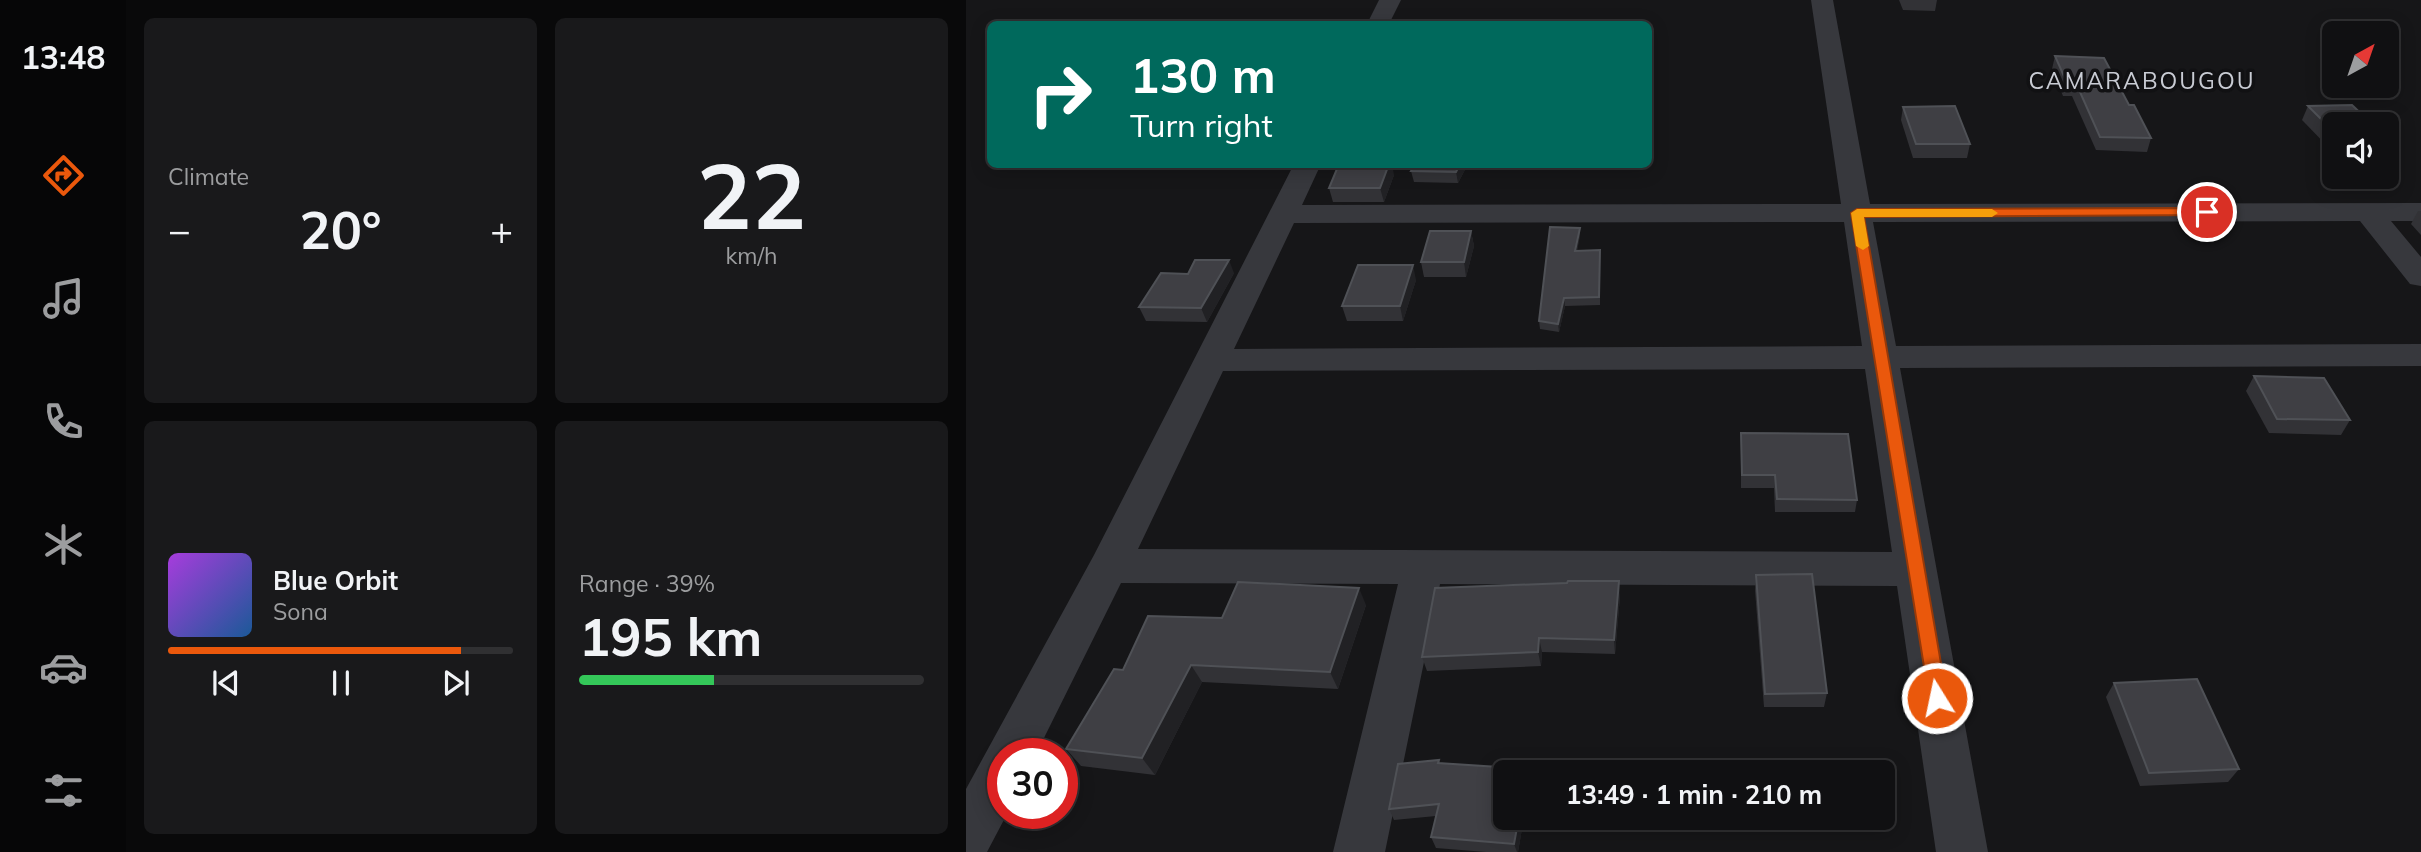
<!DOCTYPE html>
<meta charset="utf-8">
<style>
:root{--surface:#101012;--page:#19191b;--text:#f1f3f6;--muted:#9c9d9f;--line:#303032;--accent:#ea580c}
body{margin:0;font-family:Mulish,sans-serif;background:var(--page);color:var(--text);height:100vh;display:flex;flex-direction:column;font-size:26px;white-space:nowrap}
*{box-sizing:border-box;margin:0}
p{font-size:23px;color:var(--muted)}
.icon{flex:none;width:38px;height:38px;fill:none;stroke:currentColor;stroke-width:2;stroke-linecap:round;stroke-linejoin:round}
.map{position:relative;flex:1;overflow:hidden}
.sheet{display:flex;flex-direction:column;gap:18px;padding:18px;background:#09090a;width:840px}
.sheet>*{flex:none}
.top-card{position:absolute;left:21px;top:21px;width:665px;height:147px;border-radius:10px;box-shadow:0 4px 18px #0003,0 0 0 2px var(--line);background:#00695c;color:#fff;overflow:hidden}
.needle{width:46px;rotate:40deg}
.controls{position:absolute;left:1356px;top:21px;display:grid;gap:14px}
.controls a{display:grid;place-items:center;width:77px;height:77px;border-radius:10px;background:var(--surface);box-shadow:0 4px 18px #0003,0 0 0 2px var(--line);font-size:35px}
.speed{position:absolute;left:21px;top:738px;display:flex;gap:14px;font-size:35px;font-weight:700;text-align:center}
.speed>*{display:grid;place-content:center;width:91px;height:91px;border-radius:50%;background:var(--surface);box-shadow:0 4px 18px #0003,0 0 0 2px var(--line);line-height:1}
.speed .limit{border:10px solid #d22;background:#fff;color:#111}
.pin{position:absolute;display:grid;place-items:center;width:60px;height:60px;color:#fff;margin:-30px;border:4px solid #fff;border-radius:50%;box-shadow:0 2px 7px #0007}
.me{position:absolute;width:77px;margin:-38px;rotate:350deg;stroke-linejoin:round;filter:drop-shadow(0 0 5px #0008)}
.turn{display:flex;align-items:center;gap:24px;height:147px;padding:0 28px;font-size:32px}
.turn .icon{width:91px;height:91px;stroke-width:2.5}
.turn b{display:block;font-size:49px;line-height:60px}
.big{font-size:52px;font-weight:700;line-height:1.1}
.sheet .tile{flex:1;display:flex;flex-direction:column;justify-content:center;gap:10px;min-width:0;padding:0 24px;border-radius:10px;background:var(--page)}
.sheet .dial{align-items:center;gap:0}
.dial b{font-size:91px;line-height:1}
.song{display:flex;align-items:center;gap:21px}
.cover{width:84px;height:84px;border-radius:10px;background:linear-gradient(135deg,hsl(280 70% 55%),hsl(210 70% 35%))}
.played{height:7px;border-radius:4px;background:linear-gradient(90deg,var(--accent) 85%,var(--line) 85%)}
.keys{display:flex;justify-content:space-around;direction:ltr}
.heat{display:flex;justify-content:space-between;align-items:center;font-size:38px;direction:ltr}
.charge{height:10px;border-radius:5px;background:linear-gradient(90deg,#34c759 39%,var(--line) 0)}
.sheet .tiles{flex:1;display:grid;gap:18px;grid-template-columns:repeat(2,1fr)}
.trip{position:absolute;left:527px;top:760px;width:402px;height:70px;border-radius:10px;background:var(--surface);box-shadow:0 4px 18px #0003,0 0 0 2px var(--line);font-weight:700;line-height:70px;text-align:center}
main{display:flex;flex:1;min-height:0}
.tab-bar{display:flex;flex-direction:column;width:126px;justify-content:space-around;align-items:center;background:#060607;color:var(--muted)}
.tab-bar .icon{width:49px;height:49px}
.tab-bar .active{color:var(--accent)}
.tab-bar b{font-size:32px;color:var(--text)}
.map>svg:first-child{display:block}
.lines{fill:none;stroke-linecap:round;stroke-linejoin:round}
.minor{fill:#37383d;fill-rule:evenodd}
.wall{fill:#323236}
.shaded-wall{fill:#212124}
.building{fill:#3f3f44;stroke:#4f5156;stroke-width:2}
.route{fill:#ea580c;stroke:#983908;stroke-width:2}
.slow{fill:#f59e0b}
.labels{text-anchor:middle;stroke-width:7;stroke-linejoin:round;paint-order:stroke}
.far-quarter-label{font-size:23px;letter-spacing:2px;fill:#c9ccd4;stroke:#111113}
</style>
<main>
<nav class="tab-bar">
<b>13:48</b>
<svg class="icon active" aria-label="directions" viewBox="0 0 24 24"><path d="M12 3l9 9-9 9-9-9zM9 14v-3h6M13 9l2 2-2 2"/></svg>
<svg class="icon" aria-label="music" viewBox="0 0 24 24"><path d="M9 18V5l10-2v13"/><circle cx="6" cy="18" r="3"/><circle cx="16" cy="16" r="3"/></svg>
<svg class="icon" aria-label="phone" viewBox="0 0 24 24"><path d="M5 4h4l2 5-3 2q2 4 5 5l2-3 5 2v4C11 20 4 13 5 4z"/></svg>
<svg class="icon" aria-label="climate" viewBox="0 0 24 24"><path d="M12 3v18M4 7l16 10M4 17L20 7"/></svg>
<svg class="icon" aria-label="car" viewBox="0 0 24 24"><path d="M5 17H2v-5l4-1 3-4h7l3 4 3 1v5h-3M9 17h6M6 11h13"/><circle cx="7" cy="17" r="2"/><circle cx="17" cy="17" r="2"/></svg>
<svg class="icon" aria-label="filters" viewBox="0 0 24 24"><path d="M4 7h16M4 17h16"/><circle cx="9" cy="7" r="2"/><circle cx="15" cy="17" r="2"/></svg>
</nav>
<section class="sheet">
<div class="tiles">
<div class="tile"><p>Climate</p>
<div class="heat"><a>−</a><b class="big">20°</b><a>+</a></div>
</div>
<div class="tile dial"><b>22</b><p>km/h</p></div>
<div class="tile">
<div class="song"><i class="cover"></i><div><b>Blue Orbit</b><p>Sona</p></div></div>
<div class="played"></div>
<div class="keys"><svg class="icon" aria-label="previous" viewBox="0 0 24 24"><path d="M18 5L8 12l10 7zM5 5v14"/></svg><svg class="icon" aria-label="pause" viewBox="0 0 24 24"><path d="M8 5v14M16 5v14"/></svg><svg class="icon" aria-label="next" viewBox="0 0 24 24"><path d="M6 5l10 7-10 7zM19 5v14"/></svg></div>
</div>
<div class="tile"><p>Range · 39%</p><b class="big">195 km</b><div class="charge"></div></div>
</div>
</section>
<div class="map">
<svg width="1455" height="852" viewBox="0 0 1455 852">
<rect width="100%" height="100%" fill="#161618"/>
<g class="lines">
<g class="minor">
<path d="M413,0H435L423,24H401Z"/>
<path d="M845,0H867L904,204L1455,203V221H1425L1455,257V286L1444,284L1394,221L907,222L930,346L1455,344V366L934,368L1022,852H970L931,586L474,584L419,852H367L432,584L155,583L70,754H37V814H41L21,852H0V789L128,555L328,164H355L336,205L875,204ZM878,222L896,346L268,349L328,223ZM899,369L926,552L172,549L257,371Z"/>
</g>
</g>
<g class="wall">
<path d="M933,0H971L969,11L937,10Z"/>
<path d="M1089,56L1163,105L1185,138L1181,152L1130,150L1106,96H1097L1086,69Z"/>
<path d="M1342,106L1368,124V153L1336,120Z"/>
<path d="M937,107L1004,144L1001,158H947L935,120Z"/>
<path d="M1421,138L1425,143L1421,151Z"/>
<path d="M502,164L492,183L448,182L445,171Z"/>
<path d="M428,175L418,202H367L363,188Z"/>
<path d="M1452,211H1455V235L1445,224Z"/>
<path d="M614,228V235L611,251L634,250V305L599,306L593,332L574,329L573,321Z"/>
<path d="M505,231L508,246L500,277H458L455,262Z"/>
<path d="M268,273L241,322L180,321L173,307Z"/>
<path d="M450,280L437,321H381L376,306Z"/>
<path d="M1288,376L1384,420L1375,435L1303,433L1280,391Z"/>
<path d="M775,433L891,500L889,512H809L808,488H775Z"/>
<path d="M790,575L861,693L858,707H798L789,590Z"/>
<path d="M654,596L649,654L576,652L575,666L461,671L456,657Z"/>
<path d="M400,605L372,689L236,682L189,775L115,766L100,749L157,670Z"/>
<path d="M1148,683L1273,769L1262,782L1174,786L1140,697Z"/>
<path d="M473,760L474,763L562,769L563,772H539V817H558L552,852H520L470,848L465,837L470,816L428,820L423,809Z"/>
</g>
<g class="shaded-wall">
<path d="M423,164H426L428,175L418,202L414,188Z"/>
<path d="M494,164H502L492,183L490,172Z"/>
<path d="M614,228V235L609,258V251Z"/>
<path d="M505,231L508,246L500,277L498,262Z"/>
<path d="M263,260L268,273L241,322L235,308Z"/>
<path d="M447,265L450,280L437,321L434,306Z"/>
<path d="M598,298L599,306L593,332L592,324Z"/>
<path d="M653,581L654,596L649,654L648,640Z"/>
<path d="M393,588L400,605L372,689L364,672Z"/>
<path d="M573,638L576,652L575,666L572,652Z"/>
<path d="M225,665L236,682L189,775L176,758Z"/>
<path d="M553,817H558L552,852H551L548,844Z"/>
</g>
<g class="building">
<path d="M1089,56L1138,58L1163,105H1168L1185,138L1134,137L1110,83H1101Z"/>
<path d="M1386,105L1406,124H1368V132L1342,106Z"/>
<path d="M989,106L1004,144H950L937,107Z"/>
<path d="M373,164H423L414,188H363Z"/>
<path d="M449,164H494L490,172L445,171Z"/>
<path d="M584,227L614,228L609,251L634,250L633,297L598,298L592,324L573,321Z"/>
<path d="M464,231H505L498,262H455Z"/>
<path d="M229,260H263L235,308L173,307L195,273L222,274Z"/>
<path d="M392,265H447L434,306H376Z"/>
<path d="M1288,376L1358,378L1384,420L1311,419Z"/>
<path d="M775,433L882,434L891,500L811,499L809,475H776Z"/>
<path d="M846,574L861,693L799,694L790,575Z"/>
<path d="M602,581H653L648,640L573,638L572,652L456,657L469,588L601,583Z"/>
<path d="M272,582L393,588L364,672L225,665L176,758L100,749L148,669L157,670L182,616L256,618Z"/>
<path d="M1231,679L1273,769L1183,773L1148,683Z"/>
<path d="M473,760L472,763L562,769L561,772H539V817H553L548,844L465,837L473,804L423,809L432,764Z"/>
</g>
<path class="route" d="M1241,208L1247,212L1245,215L898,217L981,698L978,704L971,707L964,704L885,213L891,209Z"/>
<path class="slow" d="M891,209H1026L1032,213L1026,217H898L903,246L897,250L890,246L885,213Z"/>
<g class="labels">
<g class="far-quarter-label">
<text x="1176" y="89">CAMARABOUGOU</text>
</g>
</g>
</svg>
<div class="controls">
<a><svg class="needle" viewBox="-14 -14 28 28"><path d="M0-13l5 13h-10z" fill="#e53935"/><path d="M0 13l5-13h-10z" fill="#9c9d9f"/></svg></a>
<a><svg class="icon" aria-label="sound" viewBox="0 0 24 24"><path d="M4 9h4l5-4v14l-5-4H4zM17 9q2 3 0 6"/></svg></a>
</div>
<div class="speed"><div class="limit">30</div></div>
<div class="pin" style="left:1241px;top:212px;background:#d93025"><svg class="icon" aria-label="arrive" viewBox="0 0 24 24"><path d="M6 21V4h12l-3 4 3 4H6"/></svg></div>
<svg class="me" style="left:971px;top:698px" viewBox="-20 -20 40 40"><circle r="17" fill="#ea580c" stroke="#fff" stroke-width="3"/><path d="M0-11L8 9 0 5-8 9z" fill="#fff"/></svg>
<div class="trip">13:49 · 1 min · 210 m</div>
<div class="top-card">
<div class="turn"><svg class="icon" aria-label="right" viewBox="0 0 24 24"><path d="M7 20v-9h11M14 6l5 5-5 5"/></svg><div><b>130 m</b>Turn right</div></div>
</div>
</div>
</main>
